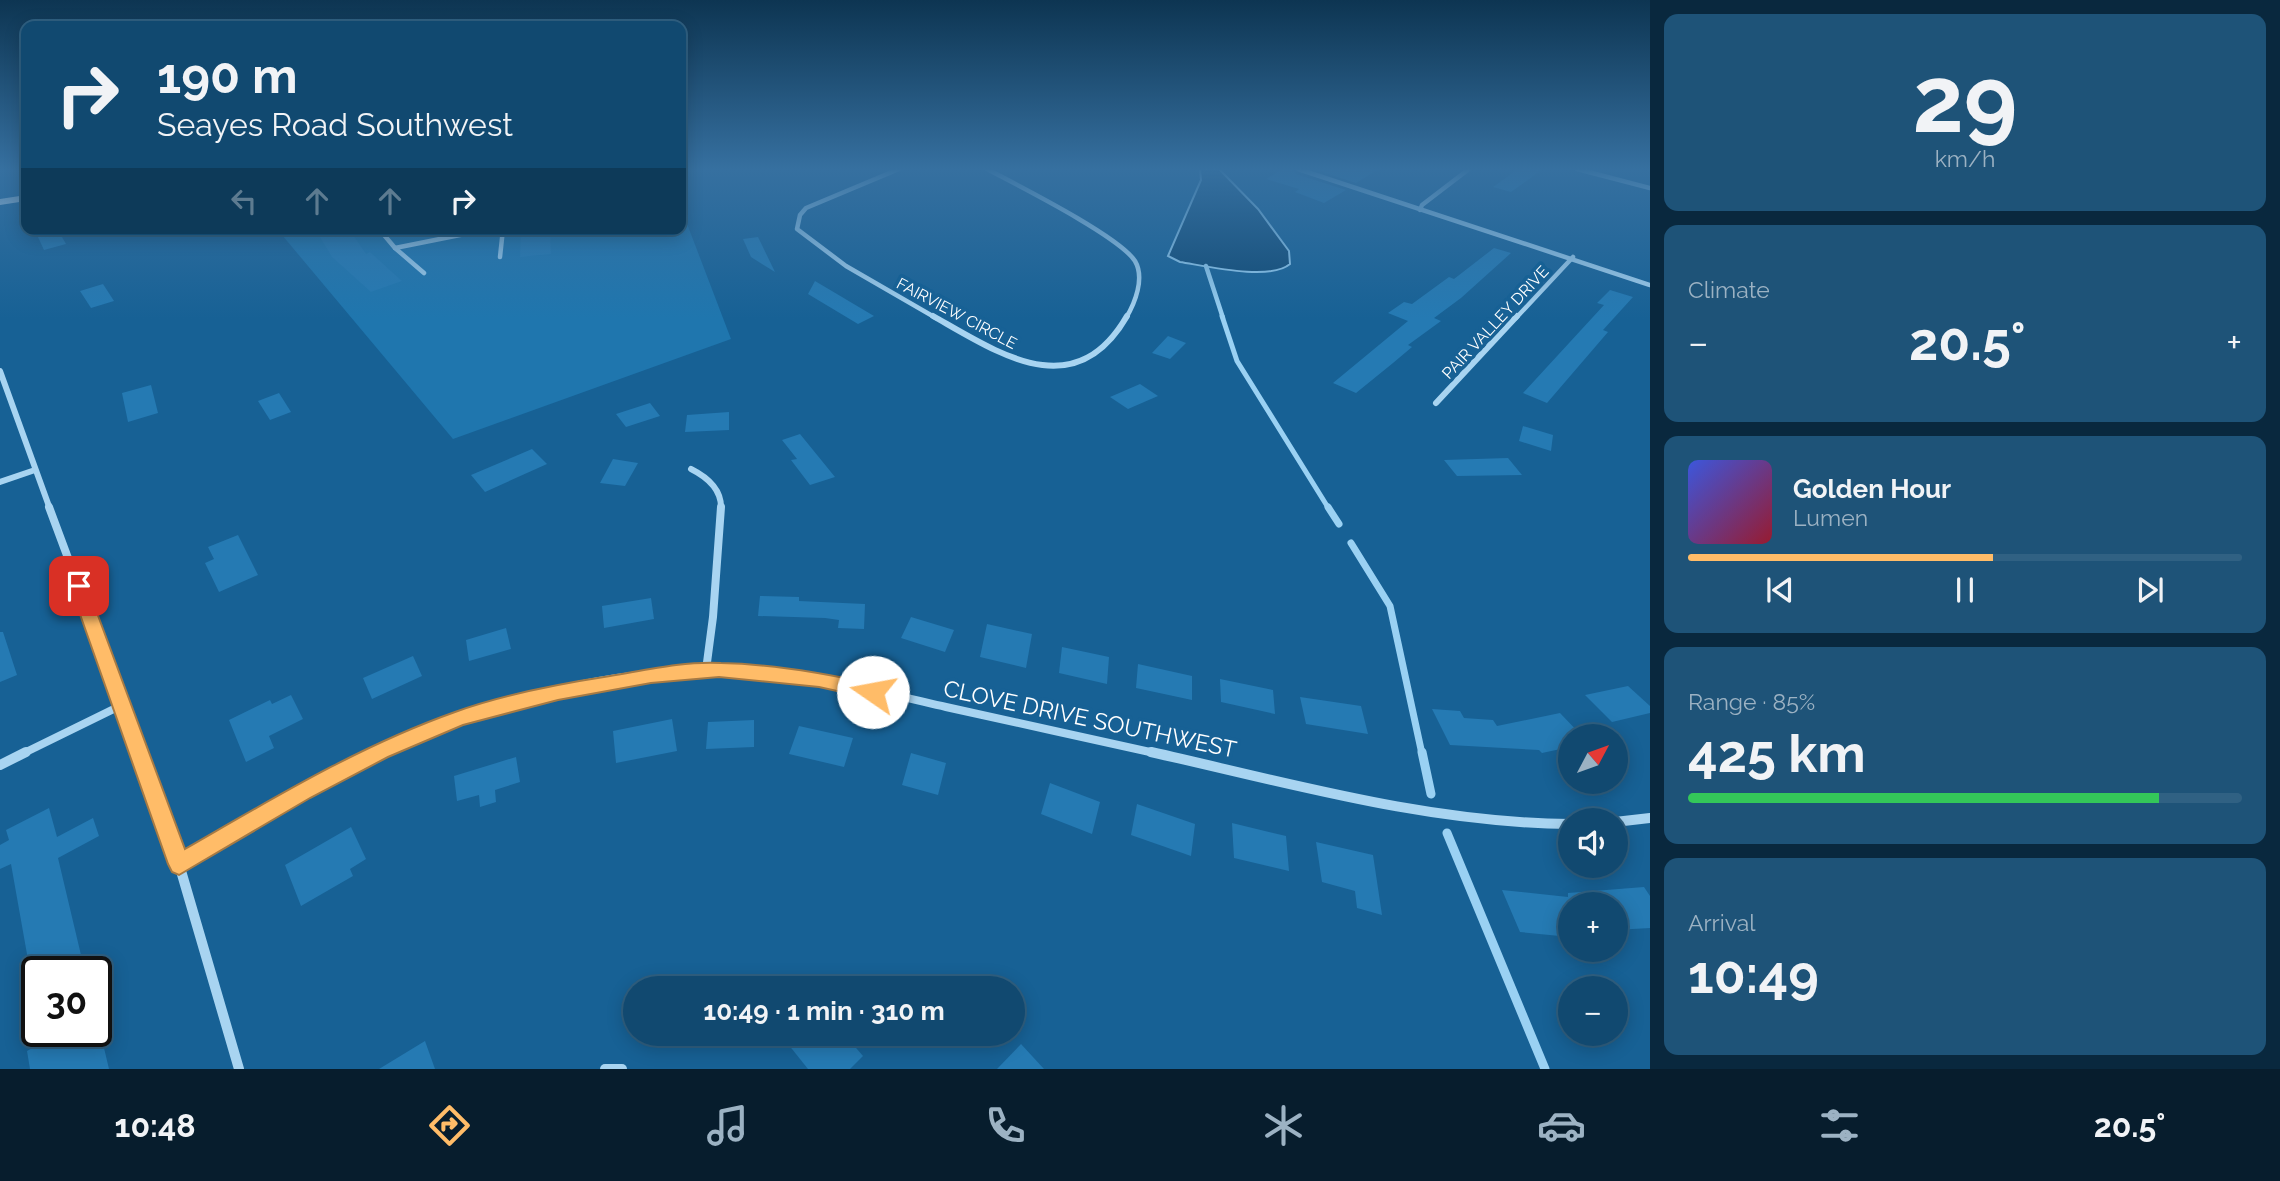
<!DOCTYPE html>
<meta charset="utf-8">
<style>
:root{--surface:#114970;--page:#1e5378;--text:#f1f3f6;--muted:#9cb2c3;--line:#306183;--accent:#ffbc68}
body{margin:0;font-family:Raleway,sans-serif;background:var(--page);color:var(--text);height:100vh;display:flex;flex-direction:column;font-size:26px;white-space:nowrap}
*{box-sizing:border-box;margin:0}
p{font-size:23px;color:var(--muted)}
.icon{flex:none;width:38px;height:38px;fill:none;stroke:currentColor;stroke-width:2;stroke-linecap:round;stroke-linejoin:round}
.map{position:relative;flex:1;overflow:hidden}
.drawer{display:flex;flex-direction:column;gap:14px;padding:14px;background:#09283e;width:630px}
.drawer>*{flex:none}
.guide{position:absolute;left:21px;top:21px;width:665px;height:214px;border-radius:14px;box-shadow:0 4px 18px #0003,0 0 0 2px var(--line);background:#114970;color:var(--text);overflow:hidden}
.needle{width:46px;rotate:49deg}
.controls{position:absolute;left:1558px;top:724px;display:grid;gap:14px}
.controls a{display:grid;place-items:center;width:70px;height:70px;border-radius:50%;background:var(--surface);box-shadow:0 4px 18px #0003,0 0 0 2px var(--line);font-size:35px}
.speed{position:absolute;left:21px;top:956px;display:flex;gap:14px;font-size:35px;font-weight:700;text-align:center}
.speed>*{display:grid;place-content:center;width:91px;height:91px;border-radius:50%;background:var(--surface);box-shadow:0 4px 18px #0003,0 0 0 2px var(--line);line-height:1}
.speed .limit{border:4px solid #111;border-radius:10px;background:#fff;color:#111}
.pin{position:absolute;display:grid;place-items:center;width:60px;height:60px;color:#fff;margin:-30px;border-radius:14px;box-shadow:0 4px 10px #0006}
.me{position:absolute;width:77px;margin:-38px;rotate:282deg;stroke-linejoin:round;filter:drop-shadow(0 0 5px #0008)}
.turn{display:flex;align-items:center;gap:24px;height:147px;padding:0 21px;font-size:32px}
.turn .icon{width:91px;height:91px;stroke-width:2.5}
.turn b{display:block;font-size:49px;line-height:60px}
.lanes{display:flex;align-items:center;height:66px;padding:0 21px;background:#0003;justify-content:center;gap:35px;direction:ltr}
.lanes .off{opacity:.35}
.big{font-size:52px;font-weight:700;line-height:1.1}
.drawer .widget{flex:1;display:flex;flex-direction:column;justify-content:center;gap:10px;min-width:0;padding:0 24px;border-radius:14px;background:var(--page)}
.drawer .dial{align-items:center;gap:0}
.dial b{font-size:91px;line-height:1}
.song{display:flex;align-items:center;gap:21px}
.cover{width:84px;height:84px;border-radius:10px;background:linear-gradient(135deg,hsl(230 70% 55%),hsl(350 70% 35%))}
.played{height:7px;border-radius:4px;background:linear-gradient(90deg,var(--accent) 55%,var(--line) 55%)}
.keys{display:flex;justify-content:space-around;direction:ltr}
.heat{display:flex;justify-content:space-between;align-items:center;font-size:38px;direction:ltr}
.charge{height:10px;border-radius:5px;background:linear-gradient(90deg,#34c759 85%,var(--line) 0)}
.trip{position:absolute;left:623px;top:976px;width:402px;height:70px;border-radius:35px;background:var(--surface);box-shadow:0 4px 18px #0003,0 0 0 2px var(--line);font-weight:700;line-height:70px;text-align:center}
.tabs{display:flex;height:112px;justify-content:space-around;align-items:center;background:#071d2d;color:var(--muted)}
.tabs .icon{width:49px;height:49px}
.tabs .current{color:var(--accent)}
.tabs b{font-size:32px;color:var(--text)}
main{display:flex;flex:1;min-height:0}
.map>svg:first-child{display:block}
.green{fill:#1f76ae}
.water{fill:#0f4872;stroke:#9ad1f3;stroke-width:2}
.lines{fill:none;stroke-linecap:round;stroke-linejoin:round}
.stream-far3{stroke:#9ad1f3;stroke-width:4.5}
.stream-far2{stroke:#9ad1f3;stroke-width:5}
.stream-far1{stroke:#9ad1f3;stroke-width:7}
.stream{stroke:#9ad1f3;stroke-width:9}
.building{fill:#257ab3}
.street-far3{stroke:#a8d4f1;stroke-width:4.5}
.street-far2{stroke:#a8d4f1;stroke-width:6}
.street-far1{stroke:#a8d4f1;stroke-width:8}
.street{stroke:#a8d4f1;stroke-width:10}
.primary{fill:#f2f9ff;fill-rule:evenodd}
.route{fill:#ffbc68;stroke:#a67a44;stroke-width:2}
.labels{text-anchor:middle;stroke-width:7;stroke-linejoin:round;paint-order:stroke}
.far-street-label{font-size:16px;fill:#fff;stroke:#176195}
.near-street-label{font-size:23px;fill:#fff;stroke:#176195}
</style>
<main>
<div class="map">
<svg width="1650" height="1069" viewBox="0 0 1650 1069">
<rect width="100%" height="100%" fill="#176195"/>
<path class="green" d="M681,208L731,339L453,439L277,229H681Z"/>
<path class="water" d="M1200,169H1219L1258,209L1289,251L1290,264C1270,281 1206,266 1180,262L1168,256L1201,180Z"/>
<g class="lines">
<path class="stream-far3" d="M1206,266L1223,318"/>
<path class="stream-far2" d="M1222,316L1237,361L1329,509"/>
<g class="stream-far1">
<path d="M1328,507L1339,524"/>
<path d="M1351,543L1390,606L1422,754"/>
</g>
<g class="stream">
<path d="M1422,752L1431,794"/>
<path d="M1447,833L1545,1069"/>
</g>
</g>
<g class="building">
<path d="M1283,169H1293L1296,174L1346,190L1324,203L1295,192L1299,189L1266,179Z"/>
<path d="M1313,169H1379L1356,183Z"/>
<path d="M1518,169H1543L1511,192L1493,187Z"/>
<path d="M315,229H349L366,254L370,252L402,281L371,292L332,257Z"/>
<path d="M521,229H550L551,254L520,257Z"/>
<path d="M58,230L66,244L44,250L37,235Z"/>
<path d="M758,237L775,272L751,257L743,239Z"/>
<path d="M1494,248L1511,253L1461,298L1434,318L1441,321L1408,345L1412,347L1393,363L1356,393L1333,383L1408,321L1388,313L1404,302L1412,304L1449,277L1454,279Z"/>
<path d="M815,281L874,316L858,324L808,294Z"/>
<path d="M103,284L114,301L91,308L80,291Z"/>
<path d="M1610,290L1633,297L1603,330L1608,332L1547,403L1523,393L1604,305L1597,303Z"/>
<path d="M1168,336L1186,343L1170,359L1152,353Z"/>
<path d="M1140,384L1158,396L1128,409L1110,397Z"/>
<path d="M151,385L158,413L128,422L122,393Z"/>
<path d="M279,393L291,412L270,420L258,401Z"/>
<path d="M650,403L660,416L626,427L616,414Z"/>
<path d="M729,412V430L685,432L687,415Z"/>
<path d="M1523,426L1553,435L1551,451L1519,441Z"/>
<path d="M800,434L835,477L810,485L791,460L797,459L782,440Z"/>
<path d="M532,449L547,464L485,492L471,475Z"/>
<path d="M1508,458L1522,475L1457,476L1444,460Z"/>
<path d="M613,459L638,463L625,486L600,483Z"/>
<path d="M238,535L258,575L219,592L205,563L214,559L208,547Z"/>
<path d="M760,596L799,597V601L865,604L864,629L838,628L839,620L825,618L758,616Z"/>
<path d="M651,598L654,619L604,628L602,606Z"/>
<path d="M911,617L954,630L945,652L901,638Z"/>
<path d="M987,624L1032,634L1026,668L980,657Z"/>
<path d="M506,628L511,649L469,661L466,640Z"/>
<path d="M0,632H3L17,675L0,682Z"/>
<path d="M1062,647L1109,657L1107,684L1059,673Z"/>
<path d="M413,656L422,676L372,699L363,678Z"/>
<path d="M1138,664L1192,676V700L1136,688Z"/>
<path d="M1220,679L1273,690L1275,714L1221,702Z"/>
<path d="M1628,686L1650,706V713L1612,722L1585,695Z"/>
<path d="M291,695L303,719L269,736L274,748L246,762L229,720L270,700L272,704Z"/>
<path d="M1300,697L1361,706L1368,734L1306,724Z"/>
<path d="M1432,709L1460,711L1464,718L1493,720L1497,726L1560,713L1583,737H1570V747L1542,753L1539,750L1450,745Z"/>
<path d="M672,719L677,751L616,763L613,731Z"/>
<path d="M754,720V747L706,749L708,722Z"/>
<path d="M799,726L853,738L844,767L789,754Z"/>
<path d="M911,753L946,763L938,795L902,785Z"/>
<path d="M516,757L520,782L495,790L496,802L480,807L479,795L457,801L454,776Z"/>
<path d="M1050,783L1100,802L1092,834L1041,814Z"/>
<path d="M1137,804L1195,824L1191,856L1131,835Z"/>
<path d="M49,808L57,837L93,818L99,836L58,858L81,955L53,971H30L11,864L0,869V845L9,840L6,830Z"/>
<path d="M1232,823L1286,836L1289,871L1234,858Z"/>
<path d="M351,827L366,859L350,869L353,876L301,906L285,865Z"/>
<path d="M1316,842L1373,855L1382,915L1357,908L1355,891L1322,882Z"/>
<path d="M1644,887L1650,896V928L1615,930V905H1570V937L1520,932L1502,890L1568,897V893Z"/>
<path d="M43,1031H100L109,1069H30L27,1051L45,1041Z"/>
<path d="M780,1034H844L863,1056L850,1069H808Z"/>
<path d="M425,1041L435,1069H379Z"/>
<path d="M1021,1044L1044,1069H997Z"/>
</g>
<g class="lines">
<g class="street-far3">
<path d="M899,169L806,208L800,215L797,229L846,266L936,318"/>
<path d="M987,169C1017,185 1119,236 1135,261C1145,278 1135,303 1126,318"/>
<path d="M1298,169L1650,285"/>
<path d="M1577,169L1650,188"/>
<path d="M1420,210L1422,205L1469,169"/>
<path d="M379,229L395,248L424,273"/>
<path d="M395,248L490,229"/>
<path d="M500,257L503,229"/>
<path d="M1516,318L1573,257"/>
</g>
<g class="street-far2">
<path d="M933,316C1000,354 1075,406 1127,316"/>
<path d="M0,371L50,509"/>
<path d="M1436,403L1517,316"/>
<path d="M691,469C707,477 722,489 721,509"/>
<path d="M0,482L35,470"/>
</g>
<g class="street-far1">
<path d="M49,507L141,754"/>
<path d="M706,670L713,617L721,507"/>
<path d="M22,754L124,704"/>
<path d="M372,754C481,701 626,664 748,671C815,675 881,692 946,707C1017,723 1088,738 1159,754"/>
</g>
<g class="street">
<path d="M141,752L179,864L239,1069"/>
<path d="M1151,752C1289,783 1428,823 1570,824"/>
<path d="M0,765L26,752"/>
<path d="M1615,822L1650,818"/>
<path d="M179,864L316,783L376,752"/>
<path d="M605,1069H622"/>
</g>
<path class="primary" d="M26,195V201L0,205V199Z"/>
</g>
<linearGradient id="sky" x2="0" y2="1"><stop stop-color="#0d3552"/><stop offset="0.53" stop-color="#3670a0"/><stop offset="1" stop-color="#3670a0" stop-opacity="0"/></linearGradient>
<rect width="1650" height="319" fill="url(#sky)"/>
<path class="route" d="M79,580L87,586L185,849C272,799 359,746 455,712C504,694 558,684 610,676C646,670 684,661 721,663C772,664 824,673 873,684L880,686L883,692L880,697L873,699L819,687L719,677L651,683L558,700L463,725L388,757L310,798L179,875L172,872L168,864L70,586Z"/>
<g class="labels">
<g class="far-street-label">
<text transform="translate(957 313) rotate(28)" y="6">FAIRVIEW CIRCLE</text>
<text transform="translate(1495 322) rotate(-47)" y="6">PAIR VALLEY DRIVE</text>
</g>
<g class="near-street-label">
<text transform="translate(1090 719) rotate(12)" y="8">CLOVE DRIVE SOUTHWEST</text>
</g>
</g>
</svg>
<div class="controls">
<a><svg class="needle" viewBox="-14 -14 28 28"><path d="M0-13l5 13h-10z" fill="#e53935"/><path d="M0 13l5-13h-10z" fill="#9cb2c3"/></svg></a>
<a><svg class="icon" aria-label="sound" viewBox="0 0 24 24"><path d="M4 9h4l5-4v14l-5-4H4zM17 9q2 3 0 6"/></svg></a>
<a>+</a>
<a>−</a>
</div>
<div class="speed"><div class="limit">30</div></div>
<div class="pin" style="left:79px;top:586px;background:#d93025"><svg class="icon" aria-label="arrive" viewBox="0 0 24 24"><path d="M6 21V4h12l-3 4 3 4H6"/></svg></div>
<svg class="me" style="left:873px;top:692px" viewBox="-20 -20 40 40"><circle r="19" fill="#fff"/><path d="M0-13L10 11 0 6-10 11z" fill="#ffbc68"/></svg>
<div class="trip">10:49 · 1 min · 310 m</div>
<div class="guide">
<div class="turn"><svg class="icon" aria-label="right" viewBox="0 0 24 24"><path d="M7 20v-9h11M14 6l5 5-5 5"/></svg><div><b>190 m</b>Seayes Road Southwest</div></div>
<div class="lanes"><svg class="icon off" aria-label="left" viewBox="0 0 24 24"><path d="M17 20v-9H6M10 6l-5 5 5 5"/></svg><svg class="icon off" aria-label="ahead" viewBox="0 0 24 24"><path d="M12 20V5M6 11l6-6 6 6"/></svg><svg class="icon off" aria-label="ahead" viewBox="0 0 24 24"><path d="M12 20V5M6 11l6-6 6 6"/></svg><svg class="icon" aria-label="right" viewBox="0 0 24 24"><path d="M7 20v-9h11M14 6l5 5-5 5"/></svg></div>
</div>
</div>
<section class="drawer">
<div class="widget dial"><b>29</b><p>km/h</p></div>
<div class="widget"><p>Climate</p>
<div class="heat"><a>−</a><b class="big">20.5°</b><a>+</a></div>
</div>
<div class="widget">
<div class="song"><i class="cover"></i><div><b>Golden Hour</b><p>Lumen</p></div></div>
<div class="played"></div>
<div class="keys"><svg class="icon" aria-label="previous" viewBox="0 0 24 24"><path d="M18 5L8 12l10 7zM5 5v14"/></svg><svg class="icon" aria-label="pause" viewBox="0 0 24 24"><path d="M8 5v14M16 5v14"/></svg><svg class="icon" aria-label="next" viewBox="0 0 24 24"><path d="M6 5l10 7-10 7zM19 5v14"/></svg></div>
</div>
<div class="widget"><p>Range · 85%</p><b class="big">425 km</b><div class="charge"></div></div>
<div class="widget"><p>Arrival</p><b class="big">10:49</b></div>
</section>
</main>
<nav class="tabs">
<b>10:48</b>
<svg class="icon current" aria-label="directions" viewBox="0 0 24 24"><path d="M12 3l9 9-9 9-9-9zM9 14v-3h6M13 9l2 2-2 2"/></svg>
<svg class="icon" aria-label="music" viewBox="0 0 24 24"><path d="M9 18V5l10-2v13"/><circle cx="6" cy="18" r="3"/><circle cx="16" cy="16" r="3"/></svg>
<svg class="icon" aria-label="phone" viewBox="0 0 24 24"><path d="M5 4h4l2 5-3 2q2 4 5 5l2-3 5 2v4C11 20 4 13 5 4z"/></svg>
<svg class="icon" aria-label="climate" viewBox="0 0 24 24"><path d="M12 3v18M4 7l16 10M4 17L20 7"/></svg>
<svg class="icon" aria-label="car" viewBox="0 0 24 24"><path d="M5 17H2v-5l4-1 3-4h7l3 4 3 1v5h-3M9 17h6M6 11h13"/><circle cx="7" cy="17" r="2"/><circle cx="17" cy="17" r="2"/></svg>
<svg class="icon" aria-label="filters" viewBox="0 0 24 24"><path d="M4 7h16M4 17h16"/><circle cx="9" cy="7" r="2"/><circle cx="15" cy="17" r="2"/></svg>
<b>20.5°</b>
</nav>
